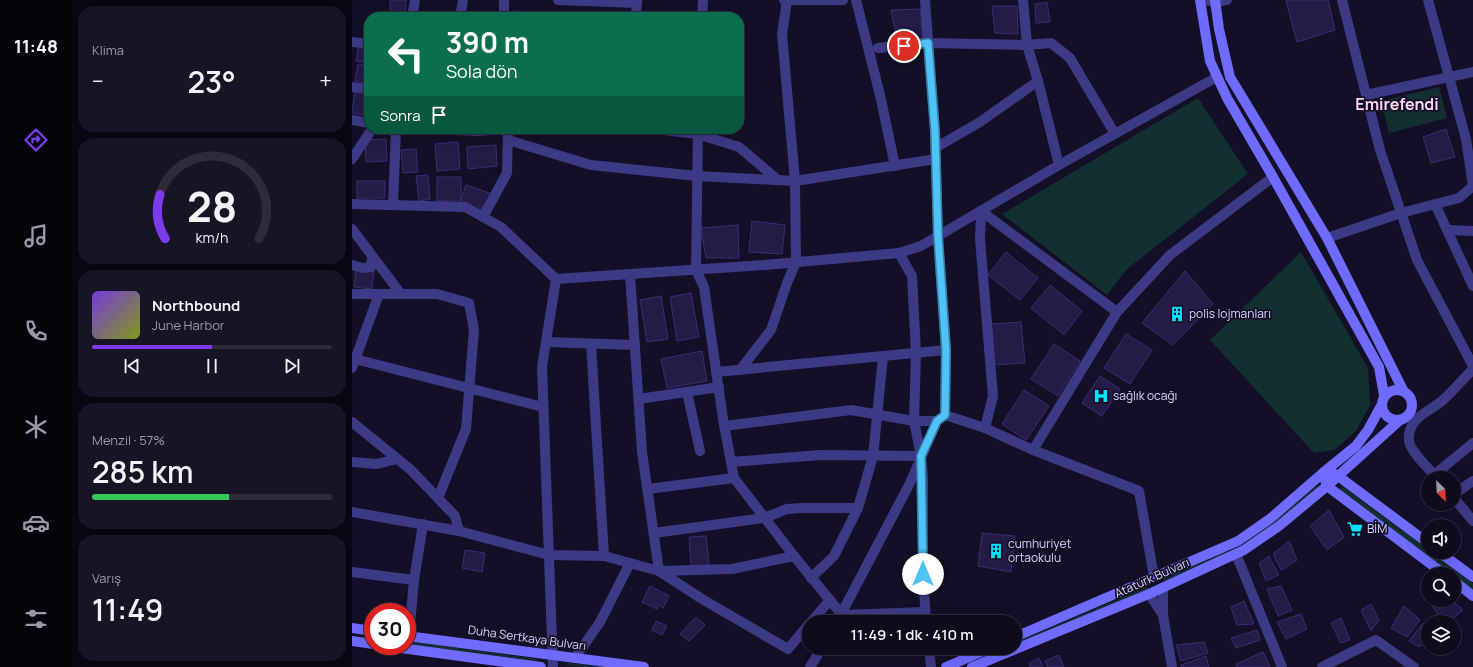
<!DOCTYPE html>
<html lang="tr">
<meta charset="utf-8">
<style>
:root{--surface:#0e0b1c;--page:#171425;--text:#f1f3f6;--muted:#9b9ba3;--line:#2e2b3b;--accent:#7c3aed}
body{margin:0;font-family:Manrope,sans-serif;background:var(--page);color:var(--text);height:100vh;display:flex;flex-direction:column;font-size:15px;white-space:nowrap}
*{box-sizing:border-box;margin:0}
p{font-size:13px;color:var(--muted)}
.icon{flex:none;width:22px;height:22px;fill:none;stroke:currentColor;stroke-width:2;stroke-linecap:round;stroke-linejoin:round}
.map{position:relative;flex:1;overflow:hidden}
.side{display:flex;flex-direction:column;gap:6px;padding:6px;background:#08060f;width:280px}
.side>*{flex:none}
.top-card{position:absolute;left:12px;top:12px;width:380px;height:122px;border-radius:16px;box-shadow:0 4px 16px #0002,0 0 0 1px var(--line);background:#0b6e4f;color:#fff;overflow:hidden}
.needle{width:26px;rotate:156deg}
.controls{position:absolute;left:1069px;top:471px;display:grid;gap:8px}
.controls a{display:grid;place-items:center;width:40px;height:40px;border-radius:50%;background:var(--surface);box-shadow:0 4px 16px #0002,0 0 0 1px var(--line);font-size:20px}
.speed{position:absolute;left:12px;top:603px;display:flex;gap:8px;font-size:20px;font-weight:700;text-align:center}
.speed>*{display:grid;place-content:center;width:52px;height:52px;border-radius:50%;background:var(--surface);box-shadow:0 4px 16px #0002,0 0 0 1px var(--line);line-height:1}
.speed .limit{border:6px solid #d22;background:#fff;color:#111}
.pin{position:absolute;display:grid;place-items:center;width:34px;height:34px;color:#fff;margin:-17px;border:2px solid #fff;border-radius:50%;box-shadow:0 1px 4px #0007}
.me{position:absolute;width:44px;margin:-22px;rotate:0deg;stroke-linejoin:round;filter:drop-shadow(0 0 3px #0008)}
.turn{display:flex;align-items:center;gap:14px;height:84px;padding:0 16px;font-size:18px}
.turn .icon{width:52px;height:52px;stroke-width:2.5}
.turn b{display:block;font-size:28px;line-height:34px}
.then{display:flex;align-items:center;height:38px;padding:0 16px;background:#0003;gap:8px;font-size:15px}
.big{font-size:30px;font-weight:600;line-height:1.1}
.side .card{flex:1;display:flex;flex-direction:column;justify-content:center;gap:6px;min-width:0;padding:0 14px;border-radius:16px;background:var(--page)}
.side .dial{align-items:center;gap:0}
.dial svg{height:104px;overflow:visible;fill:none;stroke:var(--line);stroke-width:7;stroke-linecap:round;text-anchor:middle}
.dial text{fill:var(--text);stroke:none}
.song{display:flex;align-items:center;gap:12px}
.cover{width:48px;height:48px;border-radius:6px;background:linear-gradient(135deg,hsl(260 70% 55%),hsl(70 70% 35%))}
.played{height:4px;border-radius:2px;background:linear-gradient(90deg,var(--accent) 50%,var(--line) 50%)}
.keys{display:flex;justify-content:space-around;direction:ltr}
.heat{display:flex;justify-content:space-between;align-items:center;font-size:22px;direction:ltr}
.charge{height:6px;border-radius:3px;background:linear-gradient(90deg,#34c759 57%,var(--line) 0)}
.trip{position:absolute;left:450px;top:615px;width:220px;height:40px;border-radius:20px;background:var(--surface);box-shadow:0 4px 16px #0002,0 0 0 1px var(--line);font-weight:600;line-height:40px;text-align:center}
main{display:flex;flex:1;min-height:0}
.dock{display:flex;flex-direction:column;width:72px;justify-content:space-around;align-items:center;background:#06040b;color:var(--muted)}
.dock .icon{width:28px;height:28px}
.dock .on{color:var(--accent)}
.dock b{font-size:18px;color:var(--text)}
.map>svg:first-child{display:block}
.green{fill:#12302f}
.building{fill:#241b47;stroke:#3b2d73}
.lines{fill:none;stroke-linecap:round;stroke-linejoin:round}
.minor{stroke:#3d3a85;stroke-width:10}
.tertiary{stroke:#3d3a85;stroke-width:10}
.secondary{stroke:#6f6bff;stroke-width:10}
.route-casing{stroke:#337fa1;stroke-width:10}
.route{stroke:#4fc3f7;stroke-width:7}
.labels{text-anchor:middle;stroke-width:3.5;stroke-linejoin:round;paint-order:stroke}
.poi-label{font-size:12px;fill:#d9d4ff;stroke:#130f26;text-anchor:start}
.street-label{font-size:12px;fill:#d9d4ff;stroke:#130f26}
.district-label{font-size:16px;font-weight:bold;fill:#ffd6f0;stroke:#130f26}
</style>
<main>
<nav class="dock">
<b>11:48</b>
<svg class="icon on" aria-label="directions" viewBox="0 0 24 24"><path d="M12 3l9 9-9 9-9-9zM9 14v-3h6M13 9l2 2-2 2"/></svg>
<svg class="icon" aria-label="music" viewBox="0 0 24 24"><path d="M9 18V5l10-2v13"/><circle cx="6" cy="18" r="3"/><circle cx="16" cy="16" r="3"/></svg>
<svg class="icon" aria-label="phone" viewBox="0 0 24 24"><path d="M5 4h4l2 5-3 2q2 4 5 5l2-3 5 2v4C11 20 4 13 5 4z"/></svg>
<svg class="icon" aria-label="climate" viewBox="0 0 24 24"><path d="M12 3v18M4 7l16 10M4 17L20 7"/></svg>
<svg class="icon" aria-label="car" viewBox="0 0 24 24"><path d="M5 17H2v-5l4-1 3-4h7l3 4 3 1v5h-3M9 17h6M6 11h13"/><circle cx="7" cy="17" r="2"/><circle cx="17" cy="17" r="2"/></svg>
<svg class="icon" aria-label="filters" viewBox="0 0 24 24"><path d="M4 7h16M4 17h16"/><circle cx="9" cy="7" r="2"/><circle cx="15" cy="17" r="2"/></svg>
</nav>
<section class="side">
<div class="card"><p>Klima</p>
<div class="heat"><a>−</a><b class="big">23°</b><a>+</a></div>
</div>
<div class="card dial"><svg viewBox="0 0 100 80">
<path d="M14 69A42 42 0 1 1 86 69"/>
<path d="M14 69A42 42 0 0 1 10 35" stroke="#7c3aed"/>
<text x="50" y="56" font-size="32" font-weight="700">28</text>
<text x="50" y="72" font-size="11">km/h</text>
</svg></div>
<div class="card">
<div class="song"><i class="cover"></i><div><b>Northbound</b><p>June Harbor</p></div></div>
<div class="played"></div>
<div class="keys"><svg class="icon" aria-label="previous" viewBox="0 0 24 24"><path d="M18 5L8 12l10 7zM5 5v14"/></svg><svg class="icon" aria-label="pause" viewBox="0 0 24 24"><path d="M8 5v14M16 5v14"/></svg><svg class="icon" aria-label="next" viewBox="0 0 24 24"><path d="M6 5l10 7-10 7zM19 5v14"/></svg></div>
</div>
<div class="card"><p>Menzil · 57%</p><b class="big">285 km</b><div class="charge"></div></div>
<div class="card"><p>Varış</p><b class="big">11:49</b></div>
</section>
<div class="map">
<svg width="1121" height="667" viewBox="0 0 1121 667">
<rect width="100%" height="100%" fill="#130f26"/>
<g class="green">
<path d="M1087,87L1095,118L1037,133L1029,101Z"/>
<path d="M846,98L896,174L774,270L755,295L650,214Z"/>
<path d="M949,252L1016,368L1018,405L1004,431L982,450L962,453L858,340Z"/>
<path d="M964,486L966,487V488L925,522L895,543L894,542L923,521Z"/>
<path d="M991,487L1076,550V552H1078L1121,584V590L1102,576V574H1100L988,491L989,488Z"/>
<path d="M872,552H873V555L812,581V579Z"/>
<path d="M795,587L796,589L663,646V643Z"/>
<path d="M55,641L184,659L185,661L55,644Z"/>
<path d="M215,663L252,667H232L215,665Z"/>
</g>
<g class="building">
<path d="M38,0H54L53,12L38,11Z"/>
<path d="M934,0H976L983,30L945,42Z"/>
<path d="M695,2L698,22L684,23L683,4Z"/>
<path d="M640,6H665L666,34L643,33Z"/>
<path d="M568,9L571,38L545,40L539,10Z"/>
<path d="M160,11L190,12L191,17H160Z"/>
<path d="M198,12L229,13V17H198Z"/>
<path d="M36,14L53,16V17H36Z"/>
<rect x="238" y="14" width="32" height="3"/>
<path d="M7,44L17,46V63L4,61Z"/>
<path d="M6,64L17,66V83L3,81Z"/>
<path d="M3,90L17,92V116L0,113Z"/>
<path d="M1094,129L1103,157L1079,163L1071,137Z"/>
<path d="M34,139L35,161L14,162L13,140Z"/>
<path d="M106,142L108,169L85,171L83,144Z"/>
<path d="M144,145L145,166L116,169L115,147Z"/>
<path d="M64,149L66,172L51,173L49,150Z"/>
<path d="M76,175L78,199L67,201L64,176Z"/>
<rect x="85" y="177" width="24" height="24"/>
<rect x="5" y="181" width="28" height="17"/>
<path d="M114,185L140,194L133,212L108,203Z"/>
<path d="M400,221L433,225L430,254L397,252Z"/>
<path d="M386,225L387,258H354L349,228Z"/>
<path d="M654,252L686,278L668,300L636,275Z"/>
<path d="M4,269L22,271L20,289L2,287Z"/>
<path d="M833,271L861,304L821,345L790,323Z"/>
<path d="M698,285L730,311L712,335L679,308Z"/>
<path d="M339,293L347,337L325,341L318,297Z"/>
<path d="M309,296L316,339L295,342L288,300Z"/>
<path d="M669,322L673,363L642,365L639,324Z"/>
<path d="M774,334L800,350L778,384L752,368Z"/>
<path d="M702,344L728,361L706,396L679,379Z"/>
<path d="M350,351L355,381L315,388L309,359Z"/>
<path d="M748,376L768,389L750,416L730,403Z"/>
<path d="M672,390L697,406L674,440L650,424Z"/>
<path d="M977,510L992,537L975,550L958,526Z"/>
<path d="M630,533L663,536L659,572L626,566Z"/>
<path d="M354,536L357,565L339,566L337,537Z"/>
<path d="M937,541L945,560L929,570L921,554Z"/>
<path d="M113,550L133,553L130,572L110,568Z"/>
<path d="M917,556L927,575L914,581L907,563Z"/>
<path d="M298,586L317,596L311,608L306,605L305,609L290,602Z"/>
<path d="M929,586L940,610L926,616L915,589Z"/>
<path d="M1095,600H1100L1111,610L1097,622H1091L1080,606Z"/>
<path d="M892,601L902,624L885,625L879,607Z"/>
<path d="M1019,604L1027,620L1019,631L1009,610Z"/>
<path d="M1052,606L1068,620L1055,637L1039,628Z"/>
<path d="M949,614L955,629L934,639L925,622Z"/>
<path d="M344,617L353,625L337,641L328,634Z"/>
<path d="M989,618L998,640L989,643L979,623Z"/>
<path d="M304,621L315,626L310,635L300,630Z"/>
<path d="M1071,623L1076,627V638L1067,647L1057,641Z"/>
<path d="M905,630L908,640L884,648L879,638Z"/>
<path d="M852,642L856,653L829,661L824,645Z"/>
<path d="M911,652L918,667H885L884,664Z"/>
<path d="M707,655L712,667H696L693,661Z"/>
<path d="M854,656L857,667H829V665Z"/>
<path d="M687,658L691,667H678L677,663Z"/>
</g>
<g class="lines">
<g class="minor">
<path d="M152,0V17"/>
<path d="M206,0L285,3"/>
<path d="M432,0H491"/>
<path d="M504,0L528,95L543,166"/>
<path d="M573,0L583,131L586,236L594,350L593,415"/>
<path d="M671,0L675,45L699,43L718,58L763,134"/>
<path d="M854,0L863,2L875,0"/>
<path d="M990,0L1028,150L1065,260L1121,366"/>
<path d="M60,17L63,0"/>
<path d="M108,17L111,0"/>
<path d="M284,17L285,0"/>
<path d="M350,17L351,0"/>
<path d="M0,42L17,44"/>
<path d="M526,48L576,43L675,45L686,81L707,165"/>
<path d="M0,87L17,89"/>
<path d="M1014,95L1121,72"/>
<path d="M0,120L17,123"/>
<path d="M80,129L126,131L154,129"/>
<path d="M304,129L345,134L387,147L426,180"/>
<path d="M346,129L344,270L352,287L371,419L382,478L442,556L490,615L573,612"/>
<path d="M156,140L239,165L345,176L443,181L584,159"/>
<path d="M583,148L628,122L686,81"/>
<path d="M0,159L20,129"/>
<path d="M0,204L113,207L149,227L204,279L190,367L201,667"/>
<path d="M1083,204L1121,286"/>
<path d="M41,205L44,129"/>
<path d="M629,211L628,239L641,396L633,428"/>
<path d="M629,211L765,312"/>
<path d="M131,217L155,173L156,129"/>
<path d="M0,229L49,294"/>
<path d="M1095,230L1121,231"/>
<path d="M975,238L1049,213L1107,198L1121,186L1114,139L1076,0"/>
<path d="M547,253L560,276L564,353L562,421L569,456L571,477V574L574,622"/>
<path d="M0,265L11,268L19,267L20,256"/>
<path d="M278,274L290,452L307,571L350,599L436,649L457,624"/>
<path d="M204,279L413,265L547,253L569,246L707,165L865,77"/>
<path d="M0,294H85L117,303L122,330L114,429L86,498"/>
<path d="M194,342L283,345"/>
<path d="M239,344L252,556"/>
<path d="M3,359L191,407"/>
<path d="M0,368L27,294"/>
<path d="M388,370L419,330L435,283L444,262L443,181L430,34L435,1"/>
<path d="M364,372L594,350"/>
<path d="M335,392L348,451"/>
<path d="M287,399L367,387"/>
<path d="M0,422L59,470L103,516L107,531"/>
<path d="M372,426L499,410L562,421H585"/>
<path d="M681,450L765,312L818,255L921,177"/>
<path d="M0,462L25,464L45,459"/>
<path d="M379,462L468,455L569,456"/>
<path d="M1082,475L1121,443"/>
<path d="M1085,478C1078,470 1058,451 1057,441C1055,417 1078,412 1091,400C1101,391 1111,379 1121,369"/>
<path d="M296,489L382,478"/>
<path d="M1102,494L1121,481"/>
<path d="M1102,498L1121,521"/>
<path d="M0,512L107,531L197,555L252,556L307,571L380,569L442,556"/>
<path d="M302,533L412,518L435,509L450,508H506"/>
<path d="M0,572L62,580"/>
<path d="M459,578L482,556L506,508L521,456L531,357"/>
<path d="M811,588V615L820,667"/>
<path d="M797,594L811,615"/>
<path d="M459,622L478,600"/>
<path d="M485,622L558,483L585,421L593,415L633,428L681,450L787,491L802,577"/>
<path d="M57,636L62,580L71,524"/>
<path d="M577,648L579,667"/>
<path d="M223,658L248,622L278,563"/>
<path d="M458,667L470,648"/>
<path d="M970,667L1024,640L1062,667"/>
</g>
<path class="tertiary" d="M884,554L930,667"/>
<g class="secondary">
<path d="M848,0L858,61L875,98L921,177L1027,367L1032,395"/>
<path d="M863,0L867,29L878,77L975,238L1051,390"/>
<circle cx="1045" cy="405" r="15"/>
<path d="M1029,406L1016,430L1004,446L972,472V477L975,486L1092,574"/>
<path d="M1087,552L1121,577"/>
<path d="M1102,581L1121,596"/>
<path d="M0,628L21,631"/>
<path d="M55,636L292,667"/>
<path d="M663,637L886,541L919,518L972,472L981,473L986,476L1076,543"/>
<path d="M0,641L21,644"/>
<path d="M34,646L189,667"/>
<path d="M594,667L638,648"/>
<path d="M620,667L797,594L892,550L927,526L975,486L1048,420"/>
</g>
</g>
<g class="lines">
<defs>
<path id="route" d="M552,46L576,43L583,131L586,236L594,350L593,415L585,421L569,456L571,574"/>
</defs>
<use href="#route" class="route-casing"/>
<use href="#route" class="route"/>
</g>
<defs>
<symbol id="building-bare" viewBox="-9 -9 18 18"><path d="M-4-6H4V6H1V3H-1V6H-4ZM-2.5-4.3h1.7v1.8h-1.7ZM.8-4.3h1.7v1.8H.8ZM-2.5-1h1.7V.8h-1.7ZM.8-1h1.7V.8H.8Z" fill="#00e5ff" stroke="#130f26" stroke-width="2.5" paint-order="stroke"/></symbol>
<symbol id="hospital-bare" viewBox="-9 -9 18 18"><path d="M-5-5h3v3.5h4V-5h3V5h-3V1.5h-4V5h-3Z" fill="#00e5ff" stroke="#130f26" stroke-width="2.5" paint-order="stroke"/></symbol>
<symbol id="supermarket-bare" viewBox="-9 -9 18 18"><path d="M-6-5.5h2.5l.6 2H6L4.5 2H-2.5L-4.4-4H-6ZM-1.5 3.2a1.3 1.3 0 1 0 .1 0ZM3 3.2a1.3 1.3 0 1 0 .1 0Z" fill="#00e5ff" stroke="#130f26" stroke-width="2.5" paint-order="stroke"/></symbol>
</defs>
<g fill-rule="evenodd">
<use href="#building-bare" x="814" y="303" width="22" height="22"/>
<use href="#hospital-bare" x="738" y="385" width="22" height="22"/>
<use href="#supermarket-bare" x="992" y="518" width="22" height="22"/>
<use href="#building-bare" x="633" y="540" width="22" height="22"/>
</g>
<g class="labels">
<g class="poi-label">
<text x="837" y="318">polis lojmanları</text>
<text x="761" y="400">sağlık ocağı</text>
<text x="1015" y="533">BİM</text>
<text x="656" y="548">cumhuriyet<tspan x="656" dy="14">ortaokulu</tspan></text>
</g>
<g class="street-label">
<text transform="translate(800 578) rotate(-24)" y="4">Atatürk Bulvarı</text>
<text transform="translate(175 638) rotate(8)" y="4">Duha Sertkaya Bulvarı</text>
</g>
<g class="district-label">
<text x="1045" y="110">Emirefendi</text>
</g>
</g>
</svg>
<div class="controls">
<a><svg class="needle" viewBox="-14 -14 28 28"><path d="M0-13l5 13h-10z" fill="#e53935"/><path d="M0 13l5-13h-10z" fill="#9b9ba3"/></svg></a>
<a><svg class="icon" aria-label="sound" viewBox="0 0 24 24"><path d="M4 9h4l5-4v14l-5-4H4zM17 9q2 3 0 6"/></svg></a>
<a><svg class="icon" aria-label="search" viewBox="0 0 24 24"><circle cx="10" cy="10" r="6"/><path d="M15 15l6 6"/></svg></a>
<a><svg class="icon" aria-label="layers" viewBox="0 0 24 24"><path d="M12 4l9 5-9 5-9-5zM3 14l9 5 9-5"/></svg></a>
</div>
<div class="speed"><div class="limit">30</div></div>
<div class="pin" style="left:552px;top:46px;background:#d93025"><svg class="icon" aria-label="arrive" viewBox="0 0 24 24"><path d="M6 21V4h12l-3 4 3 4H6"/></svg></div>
<svg class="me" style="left:571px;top:574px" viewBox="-20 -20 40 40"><circle r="19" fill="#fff"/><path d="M0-13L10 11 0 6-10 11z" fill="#4fc3f7"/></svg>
<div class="trip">11:49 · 1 dk · 410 m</div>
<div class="top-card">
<div class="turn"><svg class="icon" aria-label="left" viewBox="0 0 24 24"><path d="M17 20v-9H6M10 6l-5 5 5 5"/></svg><div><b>390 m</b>Sola dön</div></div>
<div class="then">Sonra<svg class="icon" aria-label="arrive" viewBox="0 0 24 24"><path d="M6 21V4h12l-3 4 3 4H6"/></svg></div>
</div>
</div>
</main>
